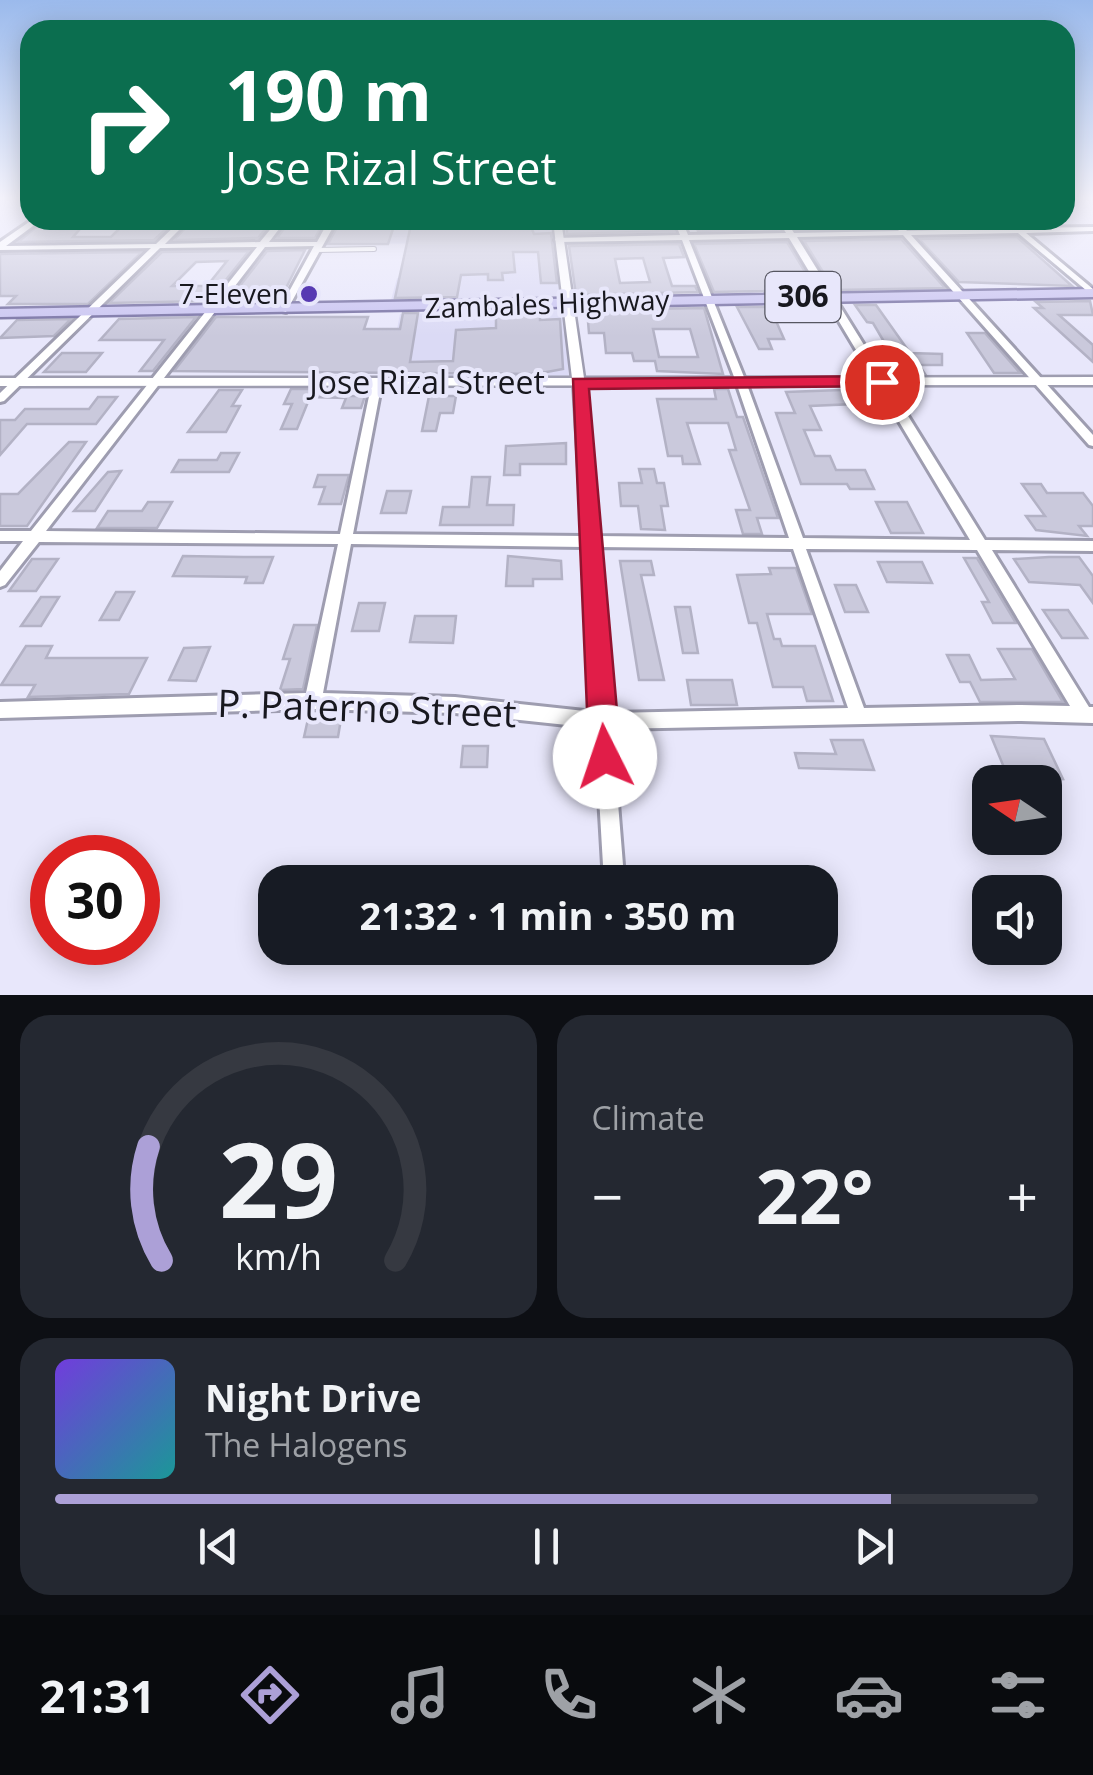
<!DOCTYPE html>
<meta charset="utf-8">
<style>
:root{--surface:#171b24;--page:#242831;--text:#f1f3f6;--muted:#9ea1a6;--line:#363941;--accent:#aca0d7}
body{margin:0;font-family:"Open Sans",sans-serif;background:var(--page);color:var(--text);height:100vh;display:flex;flex-direction:column;font-size:38px;white-space:nowrap}
*{box-sizing:border-box;margin:0}
p{font-size:32px;color:var(--muted)}
.icon{flex:none;width:55px;height:55px;fill:none;stroke:currentColor;stroke-width:2;stroke-linecap:round;stroke-linejoin:round}
.map{position:relative;height:995px;overflow:hidden}
.panel{display:flex;flex-direction:column;gap:20px;padding:20px;background:#0d0f14;flex:1}
.panel>*{flex:none}
.banner{position:absolute;left:20px;top:20px;width:1055px;height:210px;border-radius:30px;box-shadow:0 5px 25px #0003;background:#0b6e4f;color:#fff;overflow:hidden}
.needle{width:65px;rotate:283deg}
.controls{position:absolute;left:972px;top:765px;display:grid;gap:20px}
.controls a{display:grid;place-items:center;width:90px;height:90px;border-radius:20px;background:var(--surface);box-shadow:0 5px 25px #0003;font-size:50px}
.speed{position:absolute;left:30px;top:835px;display:flex;gap:20px;font-size:50px;font-weight:700;text-align:center}
.speed>*{display:grid;place-content:center;width:130px;height:130px;border-radius:50%;background:var(--surface);box-shadow:0 5px 25px #0003;line-height:1}
.speed .limit{border:15px solid #d22;background:#fff;color:#111}
.pin{position:absolute;display:grid;place-items:center;width:85px;height:85px;color:#fff;margin:-42px;border:5px solid #fff;border-radius:50%;box-shadow:0 2px 10px #0007}
.me{position:absolute;width:110px;margin:-55px;rotate:356deg;stroke-linejoin:round;filter:drop-shadow(0 0 8px #0008)}
.turn{display:flex;align-items:center;gap:35px;height:210px;padding:0 40px;font-size:45px}
.turn .icon{width:130px;height:130px;stroke-width:2.5}
.turn b{display:block;font-size:70px;line-height:85px}
.big{font-size:75px;font-weight:700;line-height:1.1}
.panel .tile{flex:1;display:flex;flex-direction:column;justify-content:center;gap:15px;min-width:0;padding:0 35px;border-radius:30px;background:var(--page)}
.panel .dial{align-items:center;gap:0}
.dial svg{height:260px;overflow:visible;fill:none;stroke:var(--line);stroke-width:7;stroke-linecap:round;text-anchor:middle}
.dial text{fill:var(--text);stroke:none}
.song{display:flex;align-items:center;gap:30px}
.cover{width:120px;height:120px;border-radius:15px;background:linear-gradient(135deg,hsl(260 70% 55%),hsl(180 70% 35%))}
.played{height:10px;border-radius:5px;background:linear-gradient(90deg,var(--accent) 85%,var(--line) 85%)}
.keys{display:flex;justify-content:space-around;direction:ltr}
.heat{display:flex;justify-content:space-between;align-items:center;font-size:55px;direction:ltr}
.panel .tiles{flex:1;display:grid;gap:20px;grid-template-columns:1fr 1fr}
.tile:last-child{grid-column:span 2}
.trip{position:absolute;left:258px;top:865px;width:580px;height:100px;border-radius:30px;background:var(--surface);box-shadow:0 5px 25px #0003;font-weight:700;line-height:100px;text-align:center}
.tabs{display:flex;height:160px;justify-content:space-around;align-items:center;background:#090b0e;color:var(--muted)}
.tabs .icon{width:70px;height:70px}
.tabs .active{color:var(--accent)}
.tabs b{font-size:45px;color:var(--text)}
.map>svg:first-child{display:block}
.built{fill:#dbdaf5}
.building{fill:#cac9dc;stroke:#b3b2c5;stroke-width:2.5;fill-rule:evenodd}
.lines{fill:none;stroke-linecap:round;stroke-linejoin:round}
.service-casing{stroke:#9e9db0;stroke-width:6}
.minor-casing{stroke:#9e9db0;stroke-width:6}
.tertiary-casing{stroke:#9e9db0;stroke-width:5}
.primary-casing{stroke:#746ea1;stroke-width:5}
.service{stroke:#fff;stroke-width:4}
.minor{fill:#fff;fill-rule:evenodd}
.tertiary{fill:#fff;fill-rule:evenodd}
.primary{fill:#c9c4f1;fill-rule:evenodd}
.route{fill:#e11d48;stroke:#92132f;stroke-width:2.5}
.poi-dot{fill:#573ab2;stroke:#e8e7fb;stroke-width:4}
.labels{text-anchor:middle;stroke-width:8;stroke-linejoin:round;paint-order:stroke}
.far-poi-label{font-size:28px;fill:#18181f;stroke:#e8e7fb;text-anchor:end}
.far-street-label{font-size:28px;fill:#18181f;stroke:#e8e7fb}
.shield{fill:#e8e7fb;stroke:#565661;stroke-width:2.5}
.shield-label{font-size:30px;font-weight:bold;fill:#18181f}
.street-label{font-size:32px;fill:#18181f;stroke:#e8e7fb}
.near-street-label{font-size:38px;fill:#18181f;stroke:#e8e7fb}
</style>
<div class="map">
<svg width="1093" height="995" viewBox="0 0 1093 995">
<rect width="100%" height="100%" fill="#e8e7fb"/>
<g class="built">
<path d="M336,220H552L562,296L391,300L397,278L441,276L446,243L325,244Z"/>
<path d="M564,310L569,377L387,379L400,314Z"/>
</g>
<g class="building">
<path d="M45,220H73L62,229H80L73,237H111L128,220H176L154,240L18,242Z"/>
<path d="M193,220H209L204,228L212,229L242,228L250,220H273L258,238L174,240Z"/>
<path d="M290,220H325L315,238H277Z"/>
<path d="M341,220H396L388,244H328Z"/>
<path d="M412,220H528L534,234L551,233L557,283H541L538,252H513L515,272L502,273L503,280H488V274L461,275L457,297L395,298Z"/>
<path d="M566,220L670,221L674,231L567,234Z"/>
<path d="M765,220H774L779,229L698,231L696,226Z"/>
<path d="M790,220H868L891,227L796,229Z"/>
<path d="M1017,237L1072,286L959,282L919,239Z"/>
<path d="M901,239L945,288L834,290L804,241Z"/>
<path d="M787,242L816,290L766,287L768,291L714,292L694,244Z"/>
<path d="M679,244L684,257L663,258L672,286H695L698,292L576,295L569,246ZM643,258L650,282L620,283L615,259Z"/>
<path d="M305,250L280,300L228,301L267,251Z"/>
<path d="M249,251L209,301L109,303L162,252ZM227,261L207,286H172L196,262Z"/>
<path d="M142,252L88,304H8L16,296H0V254Z"/>
<path d="M1090,301L1093,315H1059L1093,345V362L1034,308H1043L1036,302Z"/>
<path d="M855,305H876L910,353L942,354V365H919L925,374H903L873,323L867,322Z"/>
<path d="M737,307H777L784,321H776L784,339H768L772,349H759Z"/>
<path d="M704,308L723,374L657,371L655,361H634L632,353H606L604,333H589L587,310ZM653,329H690L698,357H659Z"/>
<path d="M403,313H418L410,362L453,361L456,330L496,328V315L540,314V320L560,319L563,369L536,374L174,371L216,317H368L364,329H400Z"/>
<path d="M196,317L153,371H140L164,340H100L119,319Z"/>
<path d="M71,319L54,336L0,338L17,320Z"/>
<path d="M967,333H985L1020,373H994Z"/>
<path d="M62,353H102L86,372H44Z"/>
<path d="M291,389H348V396H365L361,408H342L346,398L310,397L297,429H281L292,404H284Z"/>
<path d="M714,389H728L737,417H743L778,518H757L762,534H743L736,510H750L729,450H736L728,423H687L700,464H683L682,456H668L657,399H716Z"/>
<path d="M870,389L878,403L810,406L821,430H804L815,456H830L836,470H865L874,489H850L847,484H801L776,413H795L786,392Z"/>
<path d="M219,390H242L232,406H240L226,432H188Z"/>
<path d="M429,396H456L453,413H440L436,431H422Z"/>
<path d="M98,397H117L96,424H27L0,455V420H15L25,409H89Z"/>
<path d="M69,442H86L27,526H0V494H18Z"/>
<path d="M566,443V464H520V475H504L506,446Z"/>
<path d="M221,453H239L229,472H172L179,460H217Z"/>
<path d="M639,469H654L657,483H664L668,506H661L665,530L641,529L638,506H621L619,483H642Z"/>
<path d="M121,471L95,511H74L108,472Z"/>
<path d="M318,475H349L341,504H319L325,487H314Z"/>
<path d="M472,477H490L487,505H514L513,525H440L443,507H469Z"/>
<path d="M1022,484H1041L1047,493H1083L1093,506V526H1079L1087,536L1036,530L1026,516H1045Z"/>
<path d="M387,491H411L406,513H381Z"/>
<path d="M148,502H172L157,528H97L108,511H142Z"/>
<path d="M876,502H907L923,533H891Z"/>
<path d="M183,556L243,557H273L263,583H245L247,577L173,576Z"/>
<path d="M508,556L561,561L562,579H533V586H506Z"/>
<path d="M1049,557H1079L1093,576V603L1080,585L1029,582L1014,559Z"/>
<path d="M964,558H977L1016,623H993L982,602H989Z"/>
<path d="M32,559H58L36,591H9Z"/>
<path d="M620,561H651L654,575H641L664,680H639Z"/>
<path d="M878,562H922L932,583L887,582Z"/>
<path d="M769,568H796L812,614H767L774,639H780L782,646H815L833,701H807L803,687H773L757,623H749L737,575L771,574Z"/>
<path d="M835,585H856L868,612H845Z"/>
<path d="M116,592H134L119,620H100Z"/>
<path d="M41,597H59L41,626H21Z"/>
<path d="M359,603H385L379,631H352Z"/>
<path d="M675,607H690L698,653H683Z"/>
<path d="M1043,610H1068L1087,638H1062Z"/>
<path d="M415,616H456L453,643L410,642Z"/>
<path d="M294,625H317L303,689L280,690L290,659H283Z"/>
<path d="M26,646H52L46,658H147L129,694L28,697L35,685H1Z"/>
<path d="M210,647L196,681L169,680L184,648Z"/>
<path d="M998,649H1032L1063,702H980L970,682H960L947,655H969L981,680L1015,679Z"/>
<path d="M687,680H732L737,705H691Z"/>
<path d="M308,719H341L338,737H304Z"/>
<path d="M991,736L1044,739L1063,779L1010,782Z"/>
<path d="M831,740H863L874,770L799,768L795,753L836,754Z"/>
<path d="M463,746H488L487,767H461Z"/>
</g>
<g class="lines">
<defs>
<path id="service" d="M317,250L374,249"/>
<path id="minor" d="M32,220H41L6,246L156,244L181,220H189L165,244L260,242L278,220H286L269,242H317L329,220H337L286,312L279,310L314,246L265,247L46,531L340,534L372,382L377,379L382,382L353,534L583,536L574,383L579,380L584,383L596,536L789,538L736,382L682,240L559,242L555,240L556,238L680,235L674,220H682L688,235L786,233L778,220H786L794,233L899,231L889,220H897L907,231L1012,228L1003,220H1011L1021,228L1093,227V231L1026,233L1093,289V296L1018,233L911,235L1093,435V446L1089,445L903,235L797,237L985,540L1093,541V551L992,550L1089,707H1093V723L1021,721L612,729L623,865L620,872L613,875L606,872L603,865L595,728L455,713L313,709L0,718V702L306,693L338,544L39,542L5,585L0,587V571L23,541H0V531H31L257,247L160,248L4,401L0,402V393L151,248L0,250V242ZM789,238L970,540L803,538L746,382L689,240ZM351,544L584,547L594,712L455,697L323,693ZM597,547L793,549L848,708L611,713ZM806,549L977,550L1070,706L1021,705L864,708Z"/>
<path id="tertiary" d="M553,220H561L584,378L1093,377V385L0,386V378H572Z"/>
<path id="primary" d="M1093,289V297L0,317V309Z"/>
</defs>
<use href="#service" class="service-casing"/>
<use href="#minor" class="minor-casing"/>
<use href="#tertiary" class="tertiary-casing"/>
<use href="#primary" class="primary-casing"/>
<use href="#service" class="service"/>
<use href="#minor" class="minor"/>
<use href="#tertiary" class="tertiary"/>
<use href="#primary" class="primary"/>
</g>
<linearGradient id="sky" x2="0" y2="1"><stop stop-color="#9bbaec"/><stop offset="0.59" stop-color="#f5f4fd"/><stop offset="1" stop-color="#f5f4fd" stop-opacity="0"/></linearGradient>
<rect width="1093" height="336" fill="url(#sky)"/>
<path class="route" d="M882,376L889,377V386L589,389L621,757L616,768L605,773L594,768L589,757L573,379Z"/>
<circle class="poi-dot" cx="309" cy="294" r="10"/>
<g class="labels">
<g class="far-poi-label">
<text x="289" y="304">7-Eleven</text>
</g>
<g class="far-street-label">
<text transform="translate(547 304) rotate(-2)" y="10">Zambales Highway</text>
</g>
<rect class="shield" x="765.5" y="272" width="75" height="50" rx="8"/>
<g class="shield-label">
<text x="803" y="307">306</text>
</g>
<g class="street-label">
<text x="427" y="394">Jose Rizal Street</text>
</g>
<g class="near-street-label">
<text transform="translate(367 709) rotate(2)" y="13">P. Paterno Street</text>
</g>
</g>
</svg>
<div class="controls">
<a><svg class="needle" viewBox="-14 -14 28 28"><path d="M0-13l5 13h-10z" fill="#e53935"/><path d="M0 13l5-13h-10z" fill="#9ea1a6"/></svg></a>
<a><svg class="icon" aria-label="sound" viewBox="0 0 24 24"><path d="M4 9h4l5-4v14l-5-4H4zM17 9q2 3 0 6"/></svg></a>
</div>
<div class="speed"><div class="limit">30</div></div>
<div class="pin" style="left:882px;top:382px;background:#d93025"><svg class="icon" aria-label="arrive" viewBox="0 0 24 24"><path d="M6 21V4h12l-3 4 3 4H6"/></svg></div>
<svg class="me" style="left:605px;top:757px" viewBox="-20 -20 40 40"><circle r="19" fill="#fff"/><path d="M0-13L10 11 0 6-10 11z" fill="#e11d48"/></svg>
<div class="trip">21:32 · 1 min · 350 m</div>
<div class="banner">
<div class="turn"><svg class="icon" aria-label="right" viewBox="0 0 24 24"><path d="M7 20v-9h11M14 6l5 5-5 5"/></svg><div><b>190 m</b>Jose Rizal Street</div></div>
</div>
</div>
<section class="panel">
<div class="tiles">
<div class="tile dial"><svg viewBox="0 0 100 80">
<path d="M14 69A42 42 0 1 1 86 69"/>
<path d="M14 69A42 42 0 0 1 10 34" stroke="#aca0d7"/>
<text x="50" y="56" font-size="32" font-weight="700">29</text>
<text x="50" y="72" font-size="11">km/h</text>
</svg></div>
<div class="tile"><p>Climate</p>
<div class="heat"><a>−</a><b class="big">22°</b><a>+</a></div>
</div>
<div class="tile">
<div class="song"><i class="cover"></i><div><b>Night Drive</b><p>The Halogens</p></div></div>
<div class="played"></div>
<div class="keys"><svg class="icon" aria-label="previous" viewBox="0 0 24 24"><path d="M18 5L8 12l10 7zM5 5v14"/></svg><svg class="icon" aria-label="pause" viewBox="0 0 24 24"><path d="M8 5v14M16 5v14"/></svg><svg class="icon" aria-label="next" viewBox="0 0 24 24"><path d="M6 5l10 7-10 7zM19 5v14"/></svg></div>
</div>
</div>
</section>
<nav class="tabs">
<b>21:31</b>
<svg class="icon active" aria-label="directions" viewBox="0 0 24 24"><path d="M12 3l9 9-9 9-9-9zM9 14v-3h6M13 9l2 2-2 2"/></svg>
<svg class="icon" aria-label="music" viewBox="0 0 24 24"><path d="M9 18V5l10-2v13"/><circle cx="6" cy="18" r="3"/><circle cx="16" cy="16" r="3"/></svg>
<svg class="icon" aria-label="phone" viewBox="0 0 24 24"><path d="M5 4h4l2 5-3 2q2 4 5 5l2-3 5 2v4C11 20 4 13 5 4z"/></svg>
<svg class="icon" aria-label="climate" viewBox="0 0 24 24"><path d="M12 3v18M4 7l16 10M4 17L20 7"/></svg>
<svg class="icon" aria-label="car" viewBox="0 0 24 24"><path d="M5 17H2v-5l4-1 3-4h7l3 4 3 1v5h-3M9 17h6M6 11h13"/><circle cx="7" cy="17" r="2"/><circle cx="17" cy="17" r="2"/></svg>
<svg class="icon" aria-label="filters" viewBox="0 0 24 24"><path d="M4 7h16M4 17h16"/><circle cx="9" cy="7" r="2"/><circle cx="15" cy="17" r="2"/></svg>
</nav>
